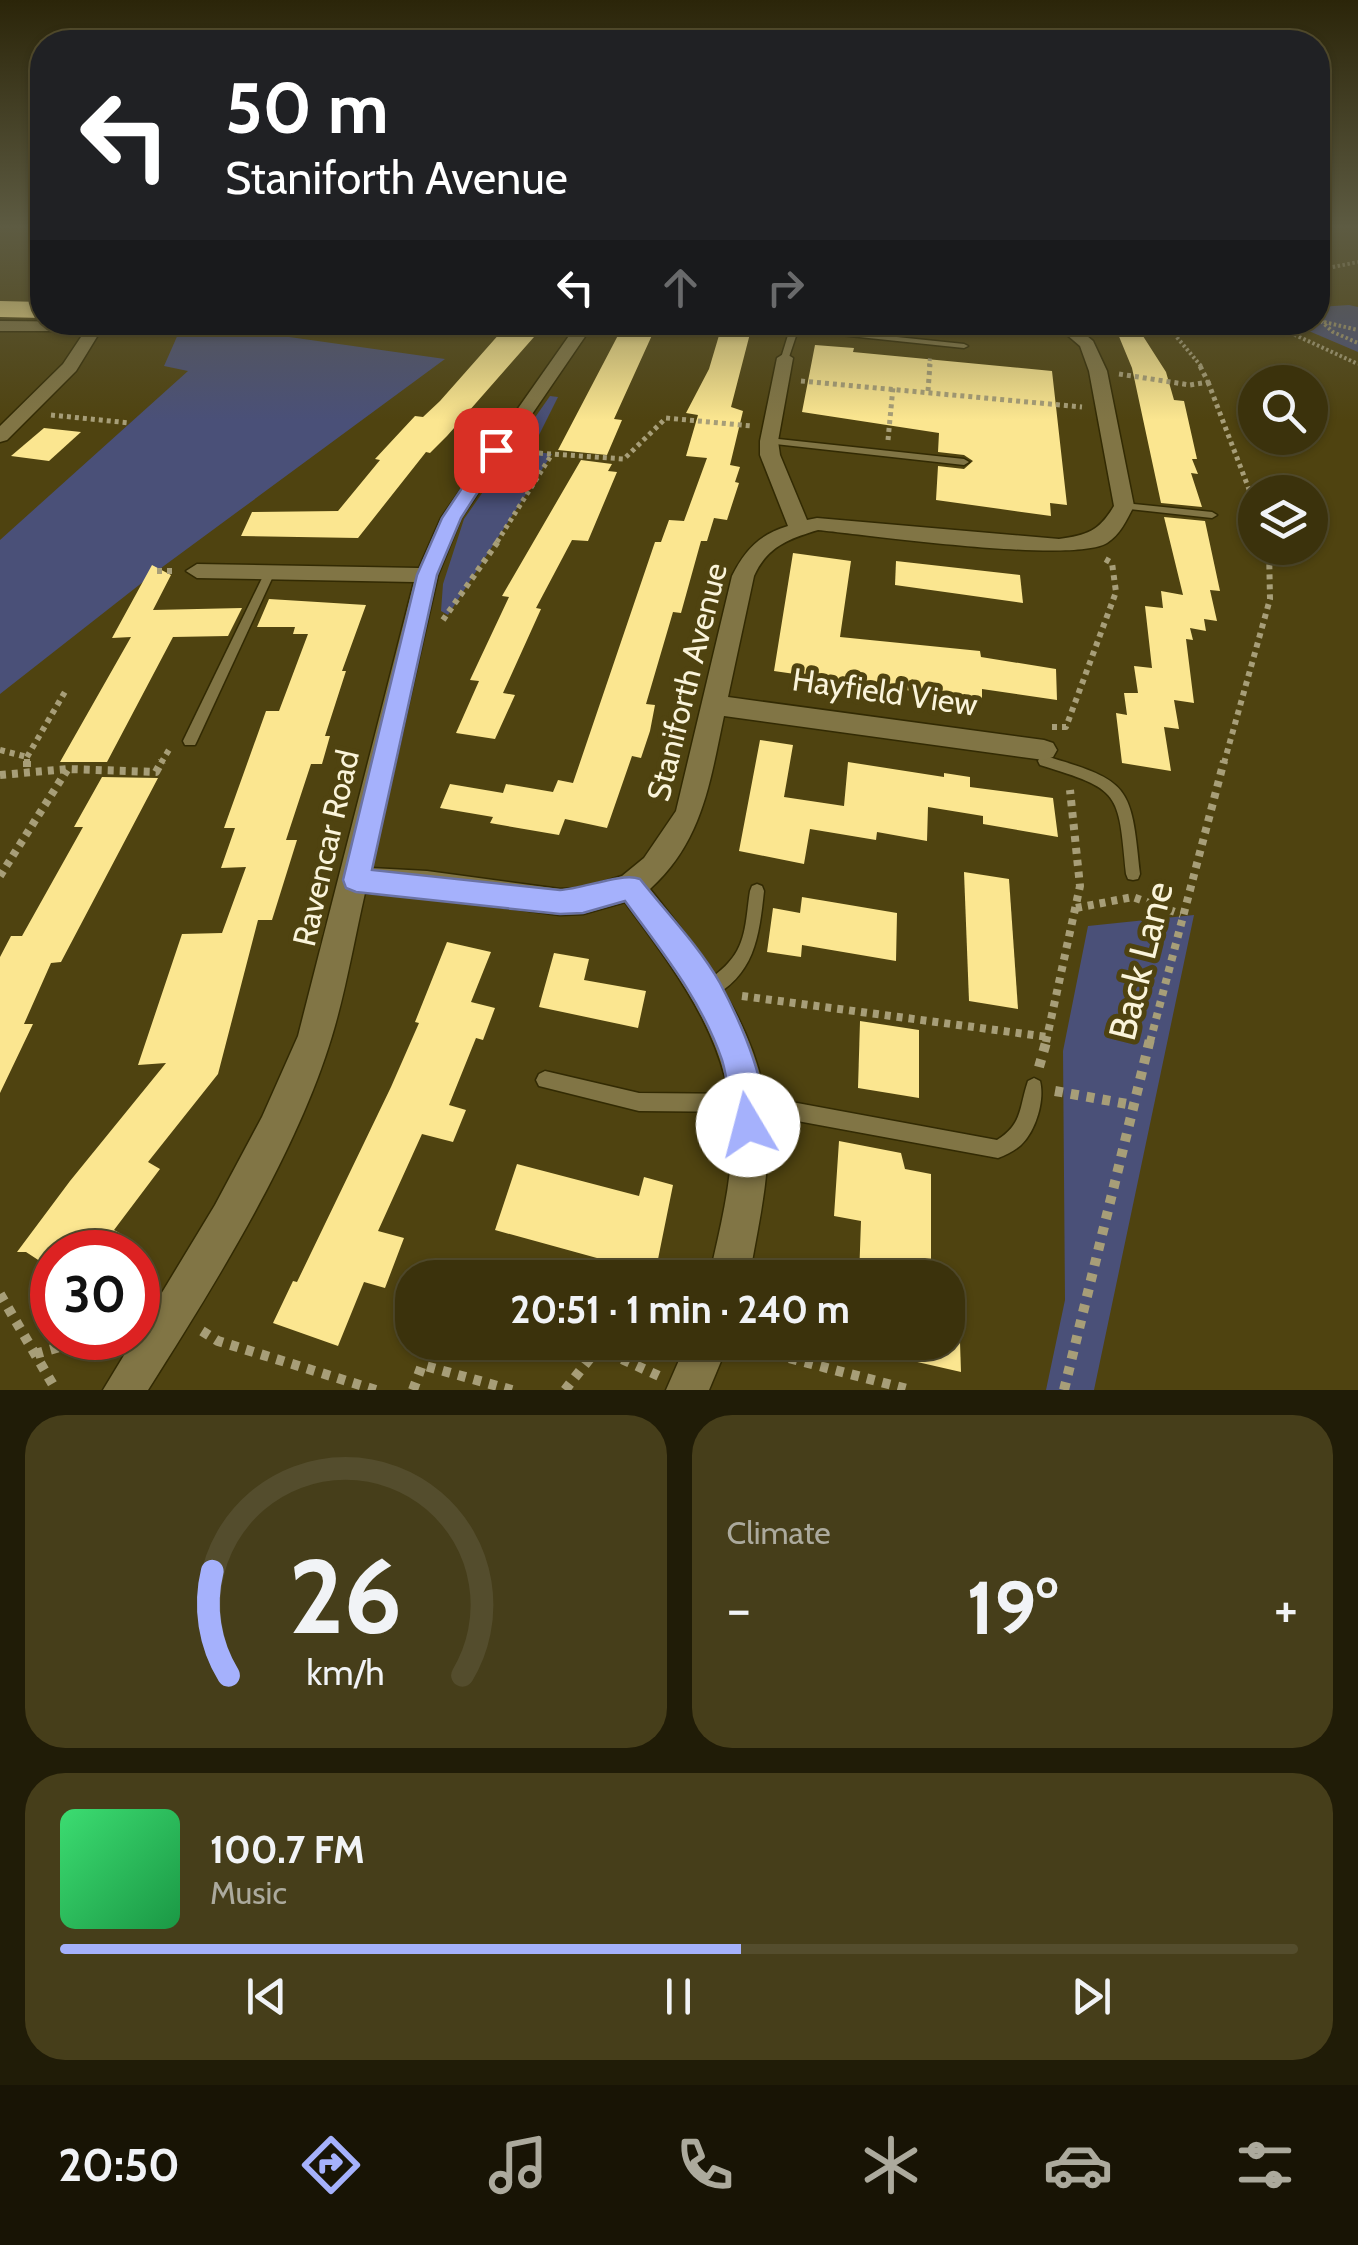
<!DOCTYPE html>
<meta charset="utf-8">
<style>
:root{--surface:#3b320c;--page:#463e1a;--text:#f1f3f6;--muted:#acaa9d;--line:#544d2d;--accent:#a5b1fc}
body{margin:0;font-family:Cabin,sans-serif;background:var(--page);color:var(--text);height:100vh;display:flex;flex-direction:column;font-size:38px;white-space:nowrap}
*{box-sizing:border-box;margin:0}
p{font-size:32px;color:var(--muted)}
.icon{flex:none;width:55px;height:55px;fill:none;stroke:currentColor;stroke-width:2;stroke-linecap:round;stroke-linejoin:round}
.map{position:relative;height:1390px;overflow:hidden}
.sheet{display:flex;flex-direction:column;gap:25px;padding:25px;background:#201c07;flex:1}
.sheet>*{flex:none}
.guide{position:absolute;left:30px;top:30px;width:1300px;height:305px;border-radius:40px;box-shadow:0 2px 8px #0004,0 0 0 2px var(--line);background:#202124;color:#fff;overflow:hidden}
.fabs{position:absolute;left:1238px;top:365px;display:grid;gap:20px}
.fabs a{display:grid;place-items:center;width:90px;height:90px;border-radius:50%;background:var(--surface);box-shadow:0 2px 8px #0004,0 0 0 2px var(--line);font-size:50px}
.speed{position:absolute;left:30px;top:1230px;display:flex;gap:20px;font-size:50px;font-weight:700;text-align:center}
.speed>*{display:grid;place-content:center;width:130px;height:130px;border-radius:50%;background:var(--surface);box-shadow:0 2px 8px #0004,0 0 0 2px var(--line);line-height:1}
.speed .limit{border:15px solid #d22;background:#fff;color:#111}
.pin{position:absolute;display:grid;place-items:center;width:85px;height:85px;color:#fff;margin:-42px;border-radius:20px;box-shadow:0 5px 15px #0006}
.me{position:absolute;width:110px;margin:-55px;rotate:352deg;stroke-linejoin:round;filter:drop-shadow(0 0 8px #0008)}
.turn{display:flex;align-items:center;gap:35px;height:210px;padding:0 30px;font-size:45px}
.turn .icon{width:130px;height:130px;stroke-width:2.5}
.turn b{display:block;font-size:70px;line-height:85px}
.lanes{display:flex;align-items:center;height:95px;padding:0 30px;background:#0003;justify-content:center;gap:50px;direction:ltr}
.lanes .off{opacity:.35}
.big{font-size:75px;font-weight:700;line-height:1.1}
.sheet .tile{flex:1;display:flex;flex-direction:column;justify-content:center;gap:15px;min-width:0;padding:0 35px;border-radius:40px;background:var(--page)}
.sheet .dial{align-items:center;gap:0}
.dial svg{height:260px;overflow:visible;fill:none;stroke:var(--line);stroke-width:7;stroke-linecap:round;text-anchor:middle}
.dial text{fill:var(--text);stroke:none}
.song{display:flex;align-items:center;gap:30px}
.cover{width:120px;height:120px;border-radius:15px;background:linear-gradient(135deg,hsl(140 70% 55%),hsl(140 70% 35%))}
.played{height:10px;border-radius:5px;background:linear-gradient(90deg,var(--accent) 55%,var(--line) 55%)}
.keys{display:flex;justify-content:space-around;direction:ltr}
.heat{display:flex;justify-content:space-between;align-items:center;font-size:55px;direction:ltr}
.sheet .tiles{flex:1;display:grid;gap:25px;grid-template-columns:1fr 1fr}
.tile:last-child{grid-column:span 2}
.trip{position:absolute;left:395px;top:1260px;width:570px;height:100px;border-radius:40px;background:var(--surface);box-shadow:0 2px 8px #0004,0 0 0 2px var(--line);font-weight:700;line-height:100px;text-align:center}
.tab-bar{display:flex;height:160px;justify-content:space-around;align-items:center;background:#181405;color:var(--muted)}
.tab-bar .icon{width:70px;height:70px}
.tab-bar .current{color:var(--accent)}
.tab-bar b{font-size:45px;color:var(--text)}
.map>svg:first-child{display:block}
.green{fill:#4a5078}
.building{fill:#fbe690}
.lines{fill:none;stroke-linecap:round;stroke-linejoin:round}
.service-casing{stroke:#322a03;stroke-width:3}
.minor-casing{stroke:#322a03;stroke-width:3}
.path-far4{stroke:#a79e78;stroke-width:4;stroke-dasharray:2.5 2.5;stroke-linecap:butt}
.path-far3{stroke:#a79e78;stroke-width:5;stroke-dasharray:4 4;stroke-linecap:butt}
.path-far2{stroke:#a79e78;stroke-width:6;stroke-dasharray:5 5;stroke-linecap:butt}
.path-far1{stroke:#a79e78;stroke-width:8;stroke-dasharray:6 6;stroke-linecap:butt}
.path{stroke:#a79e78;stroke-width:10;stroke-dasharray:8 8;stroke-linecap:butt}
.service{fill:#817545;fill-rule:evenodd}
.minor{fill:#817545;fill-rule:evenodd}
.route{fill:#a5b1fc;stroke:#6b73a4;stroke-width:2.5}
.labels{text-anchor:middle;stroke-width:10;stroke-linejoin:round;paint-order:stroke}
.street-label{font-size:32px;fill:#faf4da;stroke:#4f4310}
.near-street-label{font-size:38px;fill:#faf4da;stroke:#4f4310}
</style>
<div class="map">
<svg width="1358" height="1390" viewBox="0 0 1358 1390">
<rect width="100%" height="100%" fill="#4f4310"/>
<g class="green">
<path d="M1349,305L1358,307V352L1290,323L1318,322V307Z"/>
<path d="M183,323H233L226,328L445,359L157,571L0,694V540L188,371L164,366Z"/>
<path d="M550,396L558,397L531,451L552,454L448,615L441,611L443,584L464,519Z"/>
<path d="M1194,915L1094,1390H1046L1065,1300L1063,1051L1088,926Z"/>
</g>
<g class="building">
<path d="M0,301L42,302V318L0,317Z"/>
<path d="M625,322H658L614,419L622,420L607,455L558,450Z"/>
<path d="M723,322H753L731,407L743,411L730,465L740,467L735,482L739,483L727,520L714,518L707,541H701L681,613L673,612L646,704L655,705L650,731L641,758L632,756L607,828L565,819L559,835L490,823L493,817L440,808L450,784L503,793L506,784L553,792L558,780L573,783L655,542H661L669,520L684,521L707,458L686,456L698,415L686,413L709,369Z"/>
<path d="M1113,322H1134L1166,372L1174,400L1184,401L1197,459H1192L1198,474L1191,473L1202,507L1161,503L1132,368Z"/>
<path d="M501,332L534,337L447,436L430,453L426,452L358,538L241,536L252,512L338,511L380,460L375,459L415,416L423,417L440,401Z"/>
<path d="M815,345L854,348L853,352L1052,371L1067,505L1050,503L1051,516L936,500L938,466L964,469L973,461L964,455L938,452L939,433L802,412Z"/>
<path d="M44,428L81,432L49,461L11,456Z"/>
<path d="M581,460L612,464L608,471L617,472L588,541L572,540L536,608L541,609L503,693L515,695L495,739L456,733L479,681L470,680L509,597L502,596Z"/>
<path d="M1164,517L1205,521L1220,591L1210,590L1217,621L1204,619L1206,631L1190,628L1193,640L1186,639L1194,703L1174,700L1179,729L1164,727L1171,771L1122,763L1116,713L1127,715L1124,693H1138L1134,666L1152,668L1145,606L1163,608L1161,591L1183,595Z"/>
<path d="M793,553L851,561L840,637L980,651L981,657L1056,669L1057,700L982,689V701L774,671Z"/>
<path d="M896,561L1020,575L1023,603L895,585Z"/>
<path d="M152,565L171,575L153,610L242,608L228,636L173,637L107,762H60L131,637L112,638Z"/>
<path d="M269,599L366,605L342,671H346L325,736H330L322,764H311L286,840H297L272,920H258L218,1074L148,1162L160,1169L114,1230L125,1236L112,1252H52V1269L26,1252H17L70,1181L166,1063L138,1065L182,934L222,933L246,867L221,868L235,828H224L266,711H279L308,634H293L295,627H257Z"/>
<path d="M760,740L793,745L784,797L844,806L848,762L944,777V773L970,777V787L1053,798L1058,837L983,824V816L928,807L927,841L877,832L876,840L810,829L804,864L739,851Z"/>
<path d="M102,777L158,778L61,962L51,963L24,1024H33L0,1093V957L11,936H22L83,827H74Z"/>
<path d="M964,872L1009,879L1018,1009L969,1001Z"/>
<path d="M802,897L897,913L896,961L802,945L801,957L767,952L773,908L800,913Z"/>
<path d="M447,942L491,952L471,1002L495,1008L483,1040L476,1038L449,1105L466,1110L453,1142L422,1134L378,1231L404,1238L385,1288L364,1282L338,1346L273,1323L293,1281L297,1282L391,1087L419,1023L415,1022Z"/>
<path d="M554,953L589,959L584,980L646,991L638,1028L539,1007Z"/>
<path d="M860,1021L919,1030V1098L858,1088Z"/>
<path d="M839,1141L901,1153L905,1169L931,1174V1278H859L861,1221L834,1216Z"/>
<path d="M517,1164L639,1196L644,1177L673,1185L655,1274L495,1230Z"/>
<path d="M879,1342H960L961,1372L878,1353Z"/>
</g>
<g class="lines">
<defs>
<g id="service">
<path d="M266,322C277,322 287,325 298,325C305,325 313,322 321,322L301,330Z"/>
<path d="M801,327L964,344L968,346L964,348L802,331L797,333L788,360H782L781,358L789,332Z"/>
<path d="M769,438L964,459L969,462L964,465L766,443L764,441Z"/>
<path d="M1124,503L1212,512L1217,515L1212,518L1120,508L1119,506Z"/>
<path d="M270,568L275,572L197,741L195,745H185L183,741L265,572Z"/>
<path d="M1045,756C1131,781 1131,786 1140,874L1138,879L1133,880L1128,879L1126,874C1118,791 1121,790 1040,765L1038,761L1040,757Z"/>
<path d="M757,884L762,886L764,891C759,937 755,976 708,999L702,996L700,991C707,979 720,973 729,962C747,943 746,915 750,891L752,886Z"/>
<path d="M545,1071L639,1093L749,1094L997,1140C1023,1124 1019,1107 1028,1081L1034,1078L1040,1081C1045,1100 1036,1131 1021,1145C1014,1151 1006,1155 998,1158L749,1112L639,1111L539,1086L536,1080L539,1074Z"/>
</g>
<g id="minor">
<path d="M0,321L106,322L76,371L7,440L0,442V426L63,364L85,331H0Z"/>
<path d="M521,322H595L461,518L438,575L371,868L427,871L560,889L583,888L622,876L644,858L676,811L732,576C745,550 760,534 788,526L760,455V441L777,358L785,353L793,358L778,441L780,455L807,520L817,518L1059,539C1088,535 1099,531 1114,506L1089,371L1080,346L1052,322H1070L1093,341L1107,371L1134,506C1127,519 1121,534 1107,543C1072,564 869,535 818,530C788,539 767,547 754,576L728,697L1044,740L1053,743L1057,750L1053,757L1044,760L724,716C710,781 703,841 650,889C704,957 764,1034 768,1125C770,1177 758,1227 749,1278H709C719,1233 731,1187 732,1141C736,1048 678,974 625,902L583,914L560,915L427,897L365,893C354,941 346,990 332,1036C297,1153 214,1286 148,1390H103L215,1205L262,1117L298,1036L414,582L197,578L186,571L197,564L419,568L441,518L571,333Z"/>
<path d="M687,1342H729L709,1390H666Z"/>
</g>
</defs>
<use href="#service" class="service-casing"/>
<use href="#minor" class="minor-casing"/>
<g class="path-far4">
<path d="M1318,247V257"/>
<path d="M1318,270L1358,262"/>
<path d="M1321,321L1333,332L1358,343"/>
<path d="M1164,322L1201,366"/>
<path d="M1267,322L1358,364"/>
<path d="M1324,322L1358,330"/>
<path d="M929,366L930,358"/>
</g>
<g class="path-far3">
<path d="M1119,374L1190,385L1208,382L1199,364"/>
<path d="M801,381L1082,407"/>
<path d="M1208,382L1255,505"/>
<path d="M928,391L930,364"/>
<path d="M51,415L130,423"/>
<path d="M888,440L893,387"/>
<path d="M523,452L624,459L666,418L752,426"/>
<path d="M497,542L552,454"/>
</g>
<g class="path-far2">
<path d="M157,571H176"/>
<path d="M443,620L499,540"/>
<path d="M1052,727H1066L1116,592L1112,563L1103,558"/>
<path d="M0,750L27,757V763"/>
<path d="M27,757L66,690"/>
<path d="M161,763L170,748"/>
<path d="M1224,763L1270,599L1269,548"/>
</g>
<g class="path-far1">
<path d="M27,761V771"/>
<path d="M0,775L67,769L156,772L162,761"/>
<path d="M0,876L67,770"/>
<path d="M1076,908L1133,897L1181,914"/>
<path d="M742,996L1048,1037"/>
<path d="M1046,1042L1080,886L1070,790"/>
<path d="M1150,1042L1224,761"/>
</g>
<g class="path">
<path d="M1039,1067L1047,1039"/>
<path d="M1055,1091L1133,1105"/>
<path d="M0,1294L56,1390"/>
<path d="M202,1331L218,1341L376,1390"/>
<path d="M743,1346L911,1390"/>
<path d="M35,1354L92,1338"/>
<path d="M413,1390L422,1365L512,1390"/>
<path d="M565,1390L598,1348L659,1376"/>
<path d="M1064,1390L1150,1039"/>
</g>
<use href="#service" class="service"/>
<use href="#minor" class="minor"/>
</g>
<linearGradient id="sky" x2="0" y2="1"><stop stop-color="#2b2509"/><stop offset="0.54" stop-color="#5d5b42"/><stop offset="1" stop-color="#5d5b42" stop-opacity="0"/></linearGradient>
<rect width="1358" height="420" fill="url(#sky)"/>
<path class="route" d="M496,444L505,450L461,518L437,575L372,870L560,890C583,889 622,872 640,879C666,912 699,946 720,983C739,1019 776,1097 760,1136L748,1141L737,1136C728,1114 730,1085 722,1060C701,999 662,952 625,901L583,913L560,914L356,892L346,888L343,880L417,575L442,518L490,446Z"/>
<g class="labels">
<g class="street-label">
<text transform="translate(687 682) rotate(-76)" y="11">Staniforth Avenue</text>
<text transform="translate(885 692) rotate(8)" y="11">Hayfield View</text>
<text transform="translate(326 848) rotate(-77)" y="11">Ravencar Road</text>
</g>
<g class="near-street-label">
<text transform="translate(1141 961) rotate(-76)" y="13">Back Lane</text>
</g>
</g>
</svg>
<div class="fabs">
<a><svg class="icon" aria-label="search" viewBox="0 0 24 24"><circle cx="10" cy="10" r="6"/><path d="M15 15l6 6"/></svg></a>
<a><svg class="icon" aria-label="layers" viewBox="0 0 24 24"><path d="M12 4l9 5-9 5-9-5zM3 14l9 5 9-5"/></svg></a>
</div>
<div class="speed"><div class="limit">30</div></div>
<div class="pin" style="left:496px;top:450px;background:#d93025"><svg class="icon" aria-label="arrive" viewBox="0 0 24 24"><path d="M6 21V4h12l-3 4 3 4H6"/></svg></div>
<svg class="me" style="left:748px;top:1125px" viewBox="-20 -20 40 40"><circle r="19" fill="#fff"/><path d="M0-13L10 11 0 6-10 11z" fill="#a5b1fc"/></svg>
<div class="trip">20:51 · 1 min · 240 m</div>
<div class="guide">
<div class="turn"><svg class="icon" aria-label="left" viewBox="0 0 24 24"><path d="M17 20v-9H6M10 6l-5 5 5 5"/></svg><div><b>50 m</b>Staniforth Avenue</div></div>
<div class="lanes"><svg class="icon" aria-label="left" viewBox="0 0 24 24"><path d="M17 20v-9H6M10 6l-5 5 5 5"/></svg><svg class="icon off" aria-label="ahead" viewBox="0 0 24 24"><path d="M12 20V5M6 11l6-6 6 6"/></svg><svg class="icon off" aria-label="right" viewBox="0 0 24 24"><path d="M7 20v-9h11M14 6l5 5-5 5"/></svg></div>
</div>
</div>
<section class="sheet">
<div class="tiles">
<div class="tile dial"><svg viewBox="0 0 100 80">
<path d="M14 69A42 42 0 1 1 86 69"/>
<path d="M14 69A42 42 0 0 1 9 37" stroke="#a5b1fc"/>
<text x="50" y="56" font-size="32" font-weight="700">26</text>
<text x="50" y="72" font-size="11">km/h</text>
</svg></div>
<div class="tile"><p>Climate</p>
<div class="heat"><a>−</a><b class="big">19°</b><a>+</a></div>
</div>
<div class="tile">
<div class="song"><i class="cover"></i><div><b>100.7 FM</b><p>Music</p></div></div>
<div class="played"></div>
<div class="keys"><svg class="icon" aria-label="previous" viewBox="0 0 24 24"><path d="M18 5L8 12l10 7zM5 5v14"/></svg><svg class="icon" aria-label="pause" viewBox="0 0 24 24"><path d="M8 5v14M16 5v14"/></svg><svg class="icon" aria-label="next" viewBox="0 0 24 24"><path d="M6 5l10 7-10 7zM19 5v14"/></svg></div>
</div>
</div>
</section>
<nav class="tab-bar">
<b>20:50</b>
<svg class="icon current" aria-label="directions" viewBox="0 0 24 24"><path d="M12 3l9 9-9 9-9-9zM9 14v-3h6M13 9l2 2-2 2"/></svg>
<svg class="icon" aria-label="music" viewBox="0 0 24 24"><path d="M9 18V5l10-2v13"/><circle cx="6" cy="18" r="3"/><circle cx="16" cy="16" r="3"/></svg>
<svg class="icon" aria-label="phone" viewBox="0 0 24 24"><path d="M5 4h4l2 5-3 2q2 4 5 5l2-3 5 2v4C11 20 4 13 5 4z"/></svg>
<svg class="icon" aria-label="climate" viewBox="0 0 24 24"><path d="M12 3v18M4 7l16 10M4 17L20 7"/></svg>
<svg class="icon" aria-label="car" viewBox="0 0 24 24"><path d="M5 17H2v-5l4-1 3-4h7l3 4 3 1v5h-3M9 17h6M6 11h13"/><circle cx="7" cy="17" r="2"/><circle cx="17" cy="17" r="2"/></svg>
<svg class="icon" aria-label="filters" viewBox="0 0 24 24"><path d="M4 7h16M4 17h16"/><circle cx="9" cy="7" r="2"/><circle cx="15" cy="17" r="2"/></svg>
</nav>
